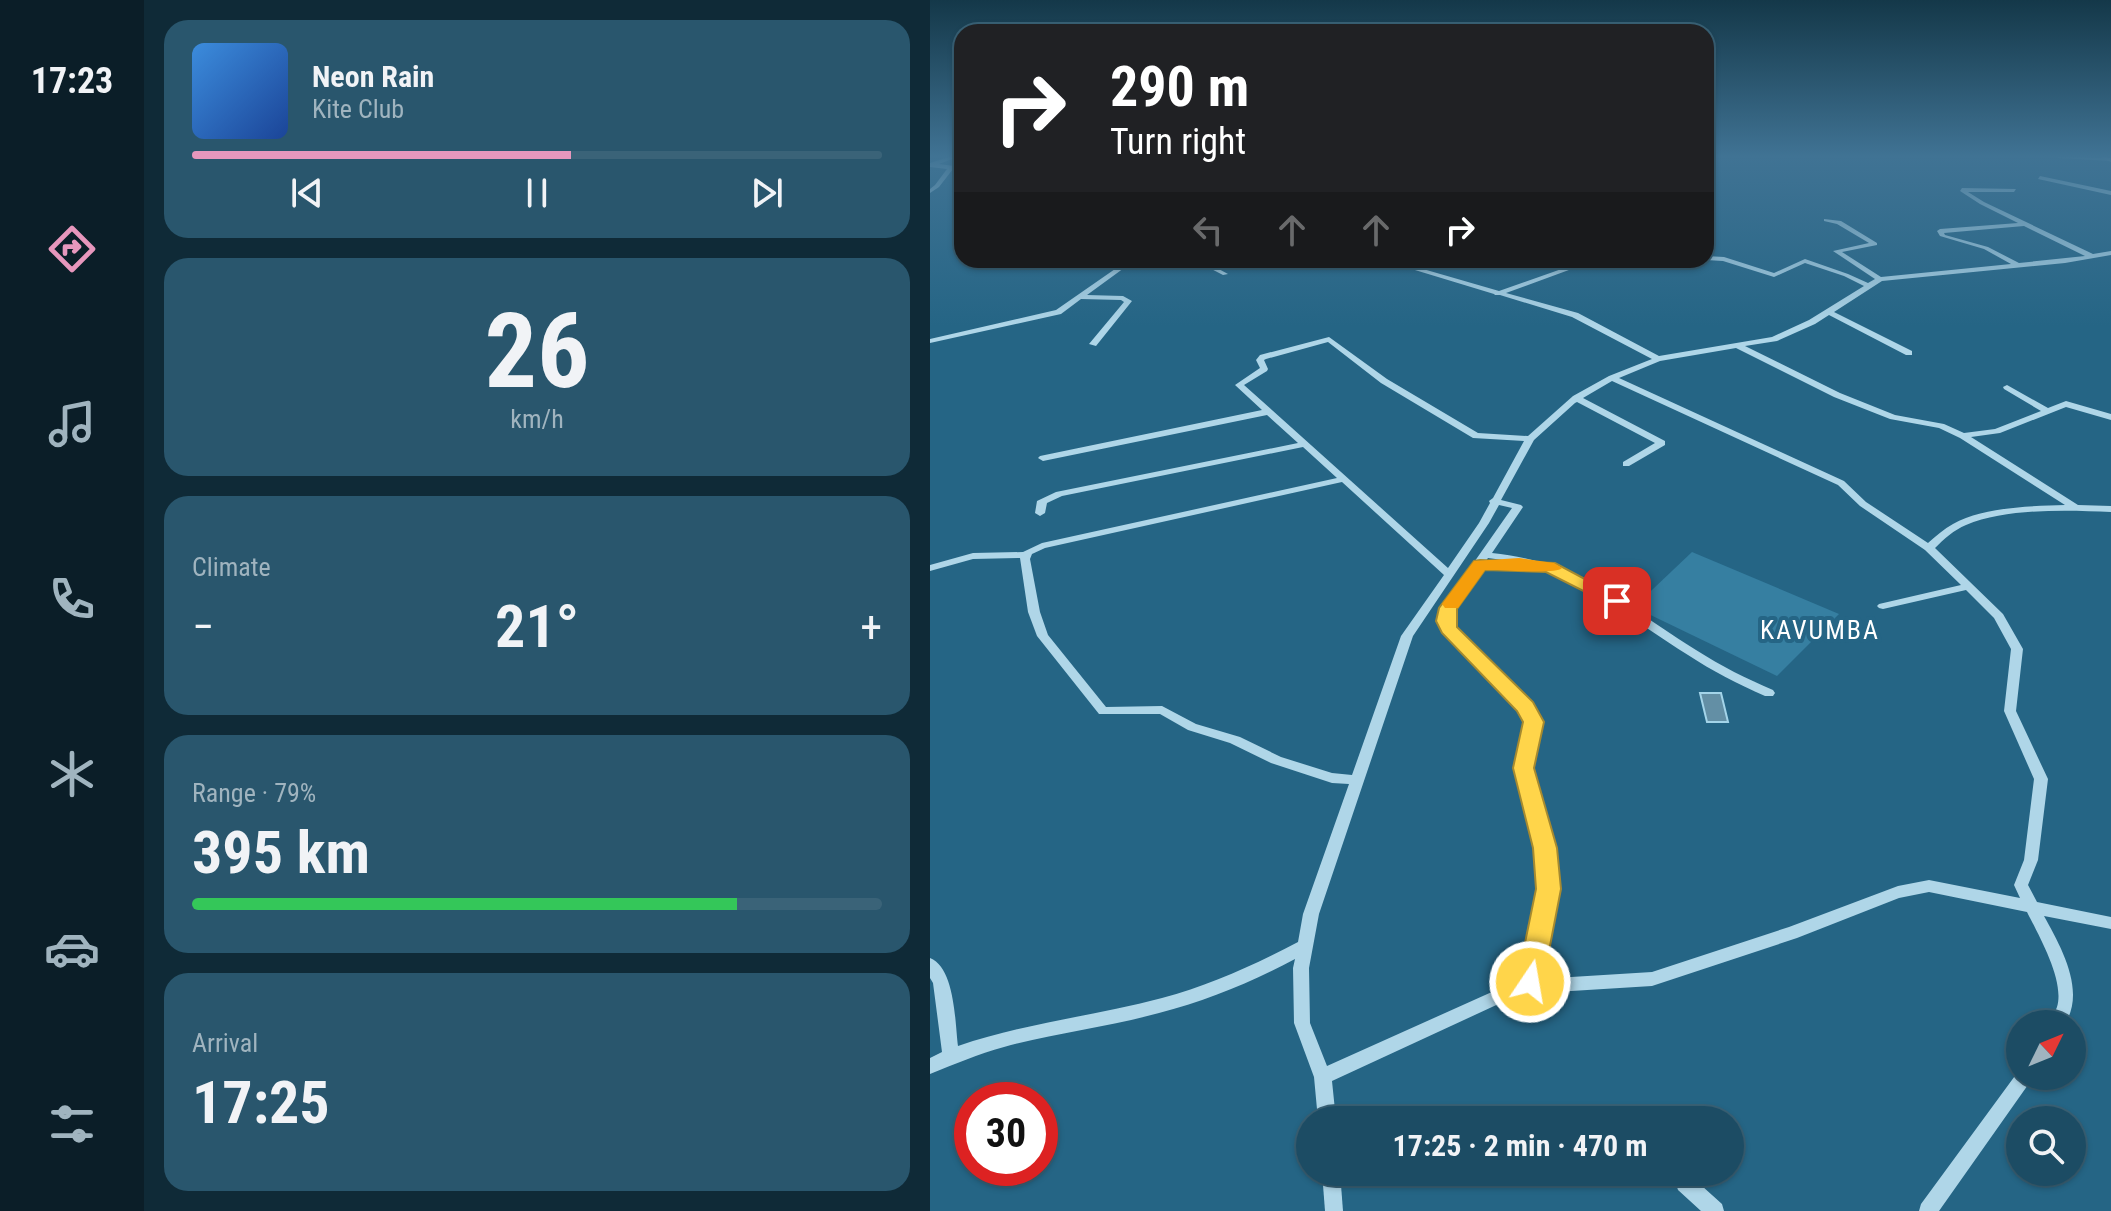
<!DOCTYPE html>
<meta charset="utf-8">
<style>
:root{--surface:#1c4c64;--page:#29566d;--text:#f1f3f6;--muted:#a0b4bf;--line:#3a6378;--accent:#e797bd}
body{margin:0;font-family:"Roboto Condensed",sans-serif;background:var(--page);color:var(--text);height:100vh;display:flex;flex-direction:column;font-size:30px;white-space:nowrap}
*{box-sizing:border-box;margin:0}
p{font-size:26px;color:var(--muted)}
.icon{flex:none;width:44px;height:44px;fill:none;stroke:currentColor;stroke-width:2;stroke-linecap:round;stroke-linejoin:round}
.map{position:relative;flex:1;overflow:hidden}
.sheet{display:flex;flex-direction:column;gap:20px;padding:20px;background:#0f2a37;width:786px}
.sheet>*{flex:none}
.hud{position:absolute;left:24px;top:24px;width:760px;height:244px;border-radius:24px;box-shadow:0 2px 6px #0004,0 0 0 2px var(--line);background:#202124;color:#fff;overflow:hidden}
.needle{width:52px;rotate:47deg}
.tools{position:absolute;left:1076px;top:1010px;display:grid;gap:16px}
.tools a{display:grid;place-items:center;width:80px;height:80px;border-radius:50%;background:var(--surface);box-shadow:0 2px 6px #0004,0 0 0 2px var(--line);font-size:40px}
.speed{position:absolute;left:24px;top:1082px;display:flex;gap:16px;font-size:40px;font-weight:700;text-align:center}
.speed>*{display:grid;place-content:center;width:104px;height:104px;border-radius:50%;background:var(--surface);box-shadow:0 2px 6px #0004,0 0 0 2px var(--line);line-height:1}
.speed .limit{border:12px solid #d22;background:#fff;color:#111}
.pin{position:absolute;display:grid;place-items:center;width:68px;height:68px;color:#fff;margin:-34px;border-radius:16px;box-shadow:0 4px 12px #0006}
.me{position:absolute;width:88px;margin:-44px;rotate:12deg;stroke-linejoin:round;filter:drop-shadow(0 0 6px #0008)}
.turn{display:flex;align-items:center;gap:28px;height:168px;padding:0 24px;font-size:36px}
.turn .icon{width:104px;height:104px;stroke-width:2.5}
.turn b{display:block;font-size:56px;line-height:68px}
.lanes{display:flex;align-items:center;height:76px;padding:0 24px;background:#0003;justify-content:center;gap:40px;direction:ltr}
.lanes .off{opacity:.35}
.big{font-size:60px;font-weight:700;line-height:1.1}
.sheet .tile{flex:1;display:flex;flex-direction:column;justify-content:center;gap:12px;min-width:0;padding:0 28px;border-radius:24px;background:var(--page)}
.sheet .dial{align-items:center;gap:0}
.dial b{font-size:104px;line-height:1}
.song{display:flex;align-items:center;gap:24px}
.cover{width:96px;height:96px;border-radius:12px;background:linear-gradient(135deg,hsl(210 70% 55%),hsl(220 70% 35%))}
.played{height:8px;border-radius:4px;background:linear-gradient(90deg,var(--accent) 55%,var(--line) 55%)}
.keys{display:flex;justify-content:space-around;direction:ltr}
.heat{display:flex;justify-content:space-between;align-items:center;font-size:44px;direction:ltr}
.charge{height:12px;border-radius:6px;background:linear-gradient(90deg,#34c759 79%,var(--line) 0)}
.trip{position:absolute;left:366px;top:1106px;width:448px;height:80px;border-radius:40px;background:var(--surface);box-shadow:0 2px 6px #0004,0 0 0 2px var(--line);font-weight:700;line-height:80px;text-align:center}
main{display:flex;flex:1;min-height:0}
.tabs{display:flex;flex-direction:column;width:144px;justify-content:space-around;align-items:center;background:#0b1e28;color:var(--muted)}
.tabs .icon{width:56px;height:56px}
.tabs .current{color:var(--accent)}
.tabs b{font-size:36px;color:var(--text)}
.map>svg:first-child{display:block}
.green{fill:#367fa1}
.water{fill:#638fa5;stroke:#a3d4e9;stroke-width:2}
.lines{fill:none;stroke-linecap:round;stroke-linejoin:round}
.minor{fill:#afd6e8;fill-rule:evenodd}
.major{fill:#f1f9fe;fill-rule:evenodd}
.route{fill:#ffd54a;stroke:#a68a30;stroke-width:2}
.slow{fill:#f59e0b}
.labels{text-anchor:middle;stroke-width:8;stroke-linejoin:round;paint-order:stroke}
.quarter-label{font-size:26px;letter-spacing:2px;fill:#fff;stroke:#256585}
</style>
<main>
<nav class="tabs">
<b>17:23</b>
<svg class="icon current" aria-label="directions" viewBox="0 0 24 24"><path d="M12 3l9 9-9 9-9-9zM9 14v-3h6M13 9l2 2-2 2"/></svg>
<svg class="icon" aria-label="music" viewBox="0 0 24 24"><path d="M9 18V5l10-2v13"/><circle cx="6" cy="18" r="3"/><circle cx="16" cy="16" r="3"/></svg>
<svg class="icon" aria-label="phone" viewBox="0 0 24 24"><path d="M5 4h4l2 5-3 2q2 4 5 5l2-3 5 2v4C11 20 4 13 5 4z"/></svg>
<svg class="icon" aria-label="climate" viewBox="0 0 24 24"><path d="M12 3v18M4 7l16 10M4 17L20 7"/></svg>
<svg class="icon" aria-label="car" viewBox="0 0 24 24"><path d="M5 17H2v-5l4-1 3-4h7l3 4 3 1v5h-3M9 17h6M6 11h13"/><circle cx="7" cy="17" r="2"/><circle cx="17" cy="17" r="2"/></svg>
<svg class="icon" aria-label="filters" viewBox="0 0 24 24"><path d="M4 7h16M4 17h16"/><circle cx="9" cy="7" r="2"/><circle cx="15" cy="17" r="2"/></svg>
</nav>
<section class="sheet">
<div class="tile">
<div class="song"><i class="cover"></i><div><b>Neon Rain</b><p>Kite Club</p></div></div>
<div class="played"></div>
<div class="keys"><svg class="icon" aria-label="previous" viewBox="0 0 24 24"><path d="M18 5L8 12l10 7zM5 5v14"/></svg><svg class="icon" aria-label="pause" viewBox="0 0 24 24"><path d="M8 5v14M16 5v14"/></svg><svg class="icon" aria-label="next" viewBox="0 0 24 24"><path d="M6 5l10 7-10 7zM19 5v14"/></svg></div>
</div>
<div class="tile dial"><b>26</b><p>km/h</p></div>
<div class="tile"><p>Climate</p>
<div class="heat"><a>−</a><b class="big">21°</b><a>+</a></div>
</div>
<div class="tile"><p>Range · 79%</p><b class="big">395 km</b><div class="charge"></div></div>
<div class="tile"><p>Arrival</p><b class="big">17:25</b></div>
</section>
<div class="map">
<svg width="1181" height="1211" viewBox="0 0 1181 1211">
<rect width="100%" height="100%" fill="#256585"/>
<path class="green" d="M762,552L909,614L847,676L704,607Z"/>
<path class="water" d="M770,693H791L798,722H777Z"/>
<g class="lines">
<g class="minor">
<path d="M22,156H30L9,164L32,167V171L23,169L9,187L0,193V189L5,185L17,169L0,167V163Z"/>
<path d="M1126,156L1180,158L1181,161L1128,158Z"/>
<path d="M1110,176L1181,191V195L1108,179Z"/>
<path d="M1032,188L1086,189L1084,192H1038L1054,202L1163,254L1181,251V255L1135,263L952,281L904,312L982,351V355H976L899,315L885,324L847,341L815,346L910,393L965,415L1014,424L1034,433L1065,429L1111,411L1074,389L1073,387L1077,385L1118,408L1136,401L1181,414V420L1136,407L1070,433L1041,437L1148,505L1181,506V512C1137,510 1077,508 1036,525C1024,530 1014,539 1005,548L1073,614L1093,649L1086,711L1118,779L1108,860L1098,885L1107,902L1181,917V929L1114,916C1131,947 1156,990 1135,1024H1118C1120,1019 1125,1013 1127,1007C1135,981 1109,936 1097,912L999,892L969,898L867,938L722,986L625,992L601,989L402,1081L406,1120H388L384,1077L364,1023L363,968L365,959C322,982 276,1001 229,1013C178,1027 125,1033 74,1047C48,1054 25,1064 0,1074V1058L12,1052L3,983L0,978V958C25,968 25,1022 28,1046C95,1023 164,1016 232,998C280,985 324,965 368,942L373,914L419,784L402,783L341,763L300,743L258,730L230,714H169L107,636L98,612L90,558L43,559L0,571V565L43,553L93,552L112,543L407,478L373,447L132,496L117,503L115,513L110,516L105,513L107,501L126,492L368,443L337,415L113,461L108,458L110,456L332,410L305,385L330,368L326,360L330,355L399,337L457,379L548,433L598,436L643,396L679,376L722,359L642,317L570,295H565L564,294L452,260H462L569,291L657,260H666L576,293L648,313L729,356L842,337L879,320L934,286L914,276L875,263L844,277L793,261L776,260V256L794,257L844,273L875,259L918,274L938,283L945,279L903,251L939,243L907,224L894,221V219L911,221L947,243V245L912,252L951,277L1081,264L1054,249L1010,236L1007,231L1010,229L1088,223L1050,204L1030,191ZM1094,226L1155,256L1089,263L1058,247L1015,235L1014,233ZM398,342L451,383L543,438L594,441L563,498L559,501L560,503L549,523L518,568L314,385L337,371L338,369L334,360L336,359ZM806,348L904,397L960,419L1009,428L1030,438L1135,505C1101,506 1053,507 1023,524C1014,529 1006,536 998,543L936,502L914,481L689,378L730,361ZM682,381L908,485L930,506L995,550L1031,585L949,604L947,606L949,608L953,609L1036,590L1064,618L1081,649L1074,711L1104,779L1094,860L1084,885L1090,898L999,880L968,886L859,927L722,972L625,978L609,976L625,889L622,848L601,768L609,722L599,704L523,628C516,609 540,583 551,568L590,567L595,564C656,581 705,622 758,655C782,671 808,684 835,696H843L845,693L843,690C817,679 791,666 766,650C718,620 671,582 616,564C598,558 580,555 562,553L593,507L591,505L571,500L604,440L645,403L647,402L725,443L693,462V466H699L735,445V441L653,398ZM412,482L514,575L471,636L422,775L402,773L351,757L310,737L266,724L232,706L176,707L118,635L110,612L100,559L102,554L115,548ZM569,505L582,508L512,608L509,621L514,632L590,710L597,722L587,768L608,848L611,889L593,978L397,1066L380,1023L379,968L389,914L483,636L559,523ZM558,558L580,561L555,562Z"/>
<path d="M198,260H205L157,295L193,296L202,301L166,346L159,344L194,302L191,300L151,299L131,314L0,343V339L126,310Z"/>
<path d="M264,260H272L298,274L293,275Z"/>
<path d="M1090,1069V1076H1103L1100,1082L1009,1211H989L991,1204Z"/>
<path d="M392,1172H410L413,1211H395Z"/>
<path d="M742,1172H760L762,1177L792,1204L794,1211H771L748,1190Z"/>
</g>
<path class="major" d="M1169,156L1181,158V162L1170,157Z"/>
</g>
<linearGradient id="sky" x2="0" y2="1"><stop stop-color="#143849"/><stop offset="0.48" stop-color="#407394"/><stop offset="1" stop-color="#407394" stop-opacity="0"/></linearGradient>
<rect width="1181" height="326" fill="url(#sky)"/>
<path class="route" d="M550,560L625,563L696,601L694,605H681L616,572L555,570L527,609V627L603,702L614,722L604,768L627,848L631,889L613,982L609,990L600,994L591,990L587,982L606,889L603,848L583,768L593,722L587,711L512,633L506,621L509,608L544,561Z"/>
<path class="slow" d="M589,558L624,563L632,568C625,575 571,569 555,570L528,608H515L512,604L544,561Z"/>
<g class="labels">
<g class="quarter-label">
<text x="890" y="639">KAVUMBA</text>
</g>
</g>
</svg>
<div class="tools">
<a><svg class="needle" viewBox="-14 -14 28 28"><path d="M0-13l5 13h-10z" fill="#e53935"/><path d="M0 13l5-13h-10z" fill="#a0b4bf"/></svg></a>
<a><svg class="icon" aria-label="search" viewBox="0 0 24 24"><circle cx="10" cy="10" r="6"/><path d="M15 15l6 6"/></svg></a>
</div>
<div class="speed"><div class="limit">30</div></div>
<div class="pin" style="left:687px;top:601px;background:#d93025"><svg class="icon" aria-label="arrive" viewBox="0 0 24 24"><path d="M6 21V4h12l-3 4 3 4H6"/></svg></div>
<svg class="me" style="left:600px;top:982px" viewBox="-20 -20 40 40"><circle r="17" fill="#ffd54a" stroke="#fff" stroke-width="3"/><path d="M0-11L8 9 0 5-8 9z" fill="#fff"/></svg>
<div class="trip">17:25 · 2 min · 470 m</div>
<div class="hud">
<div class="turn"><svg class="icon" aria-label="right" viewBox="0 0 24 24"><path d="M7 20v-9h11M14 6l5 5-5 5"/></svg><div><b>290 m</b>Turn right</div></div>
<div class="lanes"><svg class="icon off" aria-label="left" viewBox="0 0 24 24"><path d="M17 20v-9H6M10 6l-5 5 5 5"/></svg><svg class="icon off" aria-label="ahead" viewBox="0 0 24 24"><path d="M12 20V5M6 11l6-6 6 6"/></svg><svg class="icon off" aria-label="ahead" viewBox="0 0 24 24"><path d="M12 20V5M6 11l6-6 6 6"/></svg><svg class="icon" aria-label="right" viewBox="0 0 24 24"><path d="M7 20v-9h11M14 6l5 5-5 5"/></svg></div>
</div>
</div>
</main>
